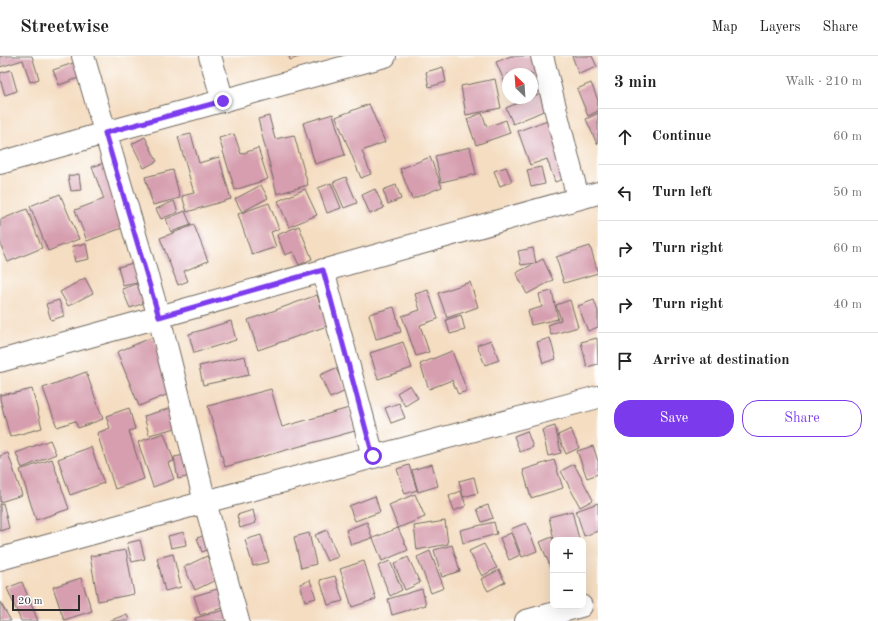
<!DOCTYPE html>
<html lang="en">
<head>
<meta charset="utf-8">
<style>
	body { margin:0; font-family:"Old Standard TT",serif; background:#f6f6f6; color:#222 }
	.controls { position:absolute; right:12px; bottom:12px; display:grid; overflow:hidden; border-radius:8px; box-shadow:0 4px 16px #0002 }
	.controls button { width:36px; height:36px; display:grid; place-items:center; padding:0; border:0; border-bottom:1px solid #e0e0e0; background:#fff; color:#222; font:20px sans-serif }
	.compass { position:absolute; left:502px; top:12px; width:36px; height:36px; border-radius:50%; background:#fff; box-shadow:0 4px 16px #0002; rotate:335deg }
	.scale { position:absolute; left:12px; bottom:10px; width:68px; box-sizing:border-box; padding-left:4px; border:2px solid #2b2b2b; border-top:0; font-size:11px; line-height:14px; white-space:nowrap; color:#2b2b2b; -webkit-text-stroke:3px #fff; paint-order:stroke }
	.stop { position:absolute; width:12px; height:12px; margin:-9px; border:3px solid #7c3aed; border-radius:50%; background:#fff }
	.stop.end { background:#7c3aed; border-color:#fff; box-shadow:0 1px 4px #0008 }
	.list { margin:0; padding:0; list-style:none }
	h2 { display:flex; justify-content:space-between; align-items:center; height:52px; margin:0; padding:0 16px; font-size:17px }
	h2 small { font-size:13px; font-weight:400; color:#767676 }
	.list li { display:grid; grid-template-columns:26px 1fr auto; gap:12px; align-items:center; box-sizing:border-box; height:56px; padding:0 16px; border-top:1px solid #e0e0e0 }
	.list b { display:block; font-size:15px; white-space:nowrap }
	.list em { font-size:13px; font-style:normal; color:#767676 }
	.actions { display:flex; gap:8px; padding:12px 16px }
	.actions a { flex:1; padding:9px 0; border:1px solid #7c3aed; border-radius:16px; text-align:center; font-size:14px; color:#7c3aed }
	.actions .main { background:#7c3aed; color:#fff }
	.icon { flex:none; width:22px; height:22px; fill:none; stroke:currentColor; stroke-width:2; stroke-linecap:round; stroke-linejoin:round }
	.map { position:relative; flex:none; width:598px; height:565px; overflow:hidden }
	header { display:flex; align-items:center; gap:24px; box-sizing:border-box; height:56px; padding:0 20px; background:#fff; border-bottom:1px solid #e0e0e0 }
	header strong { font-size:19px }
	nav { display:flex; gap:22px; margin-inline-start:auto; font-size:14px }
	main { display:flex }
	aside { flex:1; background:#fff }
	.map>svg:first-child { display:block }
	.building { fill:#d69eaf }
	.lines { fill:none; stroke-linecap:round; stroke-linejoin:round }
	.minor-casing { stroke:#716960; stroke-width:24 }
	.minor { stroke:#fff; stroke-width:22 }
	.route { stroke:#7c3aed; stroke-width:5 }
</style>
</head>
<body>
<header>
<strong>Streetwise</strong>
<nav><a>Map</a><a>Layers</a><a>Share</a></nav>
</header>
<main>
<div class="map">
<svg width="598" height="565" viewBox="0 0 598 565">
	<rect width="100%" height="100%" fill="#fff"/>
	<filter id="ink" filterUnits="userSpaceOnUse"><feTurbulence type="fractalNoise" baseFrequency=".025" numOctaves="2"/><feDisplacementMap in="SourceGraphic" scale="8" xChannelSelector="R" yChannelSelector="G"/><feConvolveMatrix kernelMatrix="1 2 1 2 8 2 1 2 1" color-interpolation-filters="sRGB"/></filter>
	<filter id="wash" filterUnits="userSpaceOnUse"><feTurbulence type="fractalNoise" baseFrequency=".012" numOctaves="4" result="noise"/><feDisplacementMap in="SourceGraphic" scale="16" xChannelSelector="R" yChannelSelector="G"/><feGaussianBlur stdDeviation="0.9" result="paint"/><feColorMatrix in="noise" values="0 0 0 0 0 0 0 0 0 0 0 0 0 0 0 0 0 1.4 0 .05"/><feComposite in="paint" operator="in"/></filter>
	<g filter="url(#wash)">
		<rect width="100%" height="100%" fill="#f4ddc1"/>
		<g id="blocks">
			<path class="building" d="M 0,0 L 32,0 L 39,23 L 30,26 L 23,4 L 0,11 Z
				M 289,0 L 302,0 L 290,4 Z
				M 511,0 L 531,0 L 545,33 L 532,39 L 532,18 L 508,18 L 508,34 L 496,6 Z
				M 572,0 L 592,0 L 597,11 L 579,18 Z
				M 79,5 L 84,20 L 59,29 L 53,14 Z
				M 443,11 L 446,26 L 429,31 L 426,16 Z
				M 11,14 L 17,35 L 5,39 L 0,23 L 0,17 Z
				M 495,23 L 501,52 L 466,59 L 461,30 Z
				M 591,27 L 598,44 L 598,55 L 588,60 L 577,33 Z
				M 547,35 L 553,51 L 513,68 L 506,52 L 529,42 L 532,42 L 532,41 Z
				M 369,48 L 385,86 L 362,95 L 371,118 L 361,122 L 336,61 Z
				M 482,57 L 487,71 L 506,64 L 510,77 L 476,89 L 467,63 Z
				M 598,57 L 598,87 L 597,88 L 586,63 Z
				M 333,58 L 345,99 L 315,108 L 303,67 Z
				M 269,60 L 275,83 L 294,79 L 308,129 L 277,138 L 258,63 Z
				M 553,62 L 574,119 L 555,126 L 547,103 L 530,109 L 518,75 Z
				M 191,78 L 199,107 L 219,101 L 231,143 L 187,156 L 182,140 L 194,137 L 178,81 Z
				M 234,78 L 241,98 L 258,92 L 268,123 L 235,134 L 219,82 Z
				M 145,81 L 157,105 L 144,112 L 132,88 Z
				M 470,91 L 476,118 L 441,126 L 435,100 Z
				M 430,101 L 442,131 L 412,143 L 400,113 Z
				M 110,105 L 133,168 L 87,185 L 75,154 L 104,143 L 92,111 Z
				M 506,111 L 512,125 L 500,130 L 494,115 Z
				M 541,111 L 545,128 L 531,131 L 527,114 Z
				M 173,114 L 180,142 L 153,149 L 145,121 Z
				M 79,118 L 81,134 L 71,135 L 68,120 Z
				M 346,121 L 357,147 L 344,152 L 333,126 Z
				M 331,127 L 341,152 L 327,157 L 318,132 Z
				M 261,129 L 268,142 L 242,156 L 235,143 Z
				M 396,129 L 401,143 L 388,148 L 383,134 Z
				M 305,133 L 317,159 L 289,171 L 278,145 Z
				M 375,133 L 384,152 L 370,158 L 362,139 Z
				M 60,138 L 79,183 L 48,195 L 30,150 Z
				M 174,145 L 178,156 L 161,163 L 156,153 Z
				M 269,147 L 279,173 L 271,176 L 276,191 L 252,199 L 238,158 Z
				M 27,153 L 42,192 L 8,206 L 0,187 L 0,164 Z
				M 185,155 L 191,169 L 171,176 L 166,163 Z
				M 194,169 L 208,205 L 184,215 L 188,225 L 178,229 L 160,182 Z
				M 299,170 L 312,203 L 299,209 L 293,196 L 285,199 L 277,179 Z
				M 86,188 L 89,203 L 75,206 L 72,190 Z
				M 590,190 L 598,217 L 564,227 L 556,201 Z
				M 533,192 L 536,207 L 521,209 L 518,195 Z
				M 543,203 L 553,224 L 527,238 L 516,217 Z
				M 133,207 L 137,227 L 123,230 L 118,211 Z
				M 85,222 L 93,237 L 68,250 L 60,236 Z
				M 470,226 L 478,251 L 447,262 L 438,237 Z
				M 137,228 L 144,247 L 130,252 L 122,233 Z
				M 428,234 L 438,263 L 420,269 L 429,296 L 416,300 L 402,260 L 420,254 L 415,238 Z
				M 552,235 L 558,263 L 531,269 L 528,255 L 542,251 L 539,238 Z
				M 317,239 L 327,270 L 258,294 L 248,264 Z
				M 59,244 L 64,260 L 51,264 L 46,248 Z
				M 570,244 L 578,271 L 551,279 L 548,269 L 561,264 L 556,249 Z
				M 594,244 L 598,255 L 598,271 L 588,275 L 578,250 Z
				M 394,251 L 401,276 L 376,283 L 369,258 Z
				M 461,259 L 465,274 L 450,278 L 446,264 Z
				M 231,265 L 236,284 L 194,297 L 189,278 Z
				M 153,281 L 176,335 L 139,350 L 117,296 Z
				M 550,282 L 556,303 L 543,307 L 537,286 Z
				M 597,282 L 598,308 L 587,311 L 581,286 Z
				M 491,284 L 499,304 L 485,309 L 477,289 Z
				M 403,286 L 412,312 L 378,323 L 370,297 Z
				M 452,295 L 467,335 L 458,338 L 452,324 L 429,333 L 420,308 Z
				M 245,300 L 249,319 L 203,329 L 199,310 Z
				M 336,312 L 346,335 L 330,342 L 320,319 Z
				M 86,316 L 103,363 L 78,372 L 75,365 L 57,371 L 43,332 Z
				M 410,329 L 418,342 L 405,350 L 397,337 Z
				M 32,333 L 42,372 L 10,381 L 0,343 L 0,339 L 11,337 L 11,338 Z
				M 271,333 L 282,371 L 349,352 L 355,375 L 225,411 L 208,350 Z
				M 399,347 L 405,362 L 391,367 L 385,352 Z
				M 129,352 L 135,373 L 129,375 L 144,423 L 115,433 L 97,377 L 110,372 L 106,360 Z
				M 171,352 L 176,372 L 149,379 L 144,360 Z
				M 555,370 L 561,397 L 548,400 L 542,374 Z
				M 571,373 L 579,392 L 566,398 L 558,379 Z
				M 527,375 L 533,391 L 520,396 L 514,380 Z
				M 164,377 L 174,405 L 168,407 L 174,423 L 153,431 L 138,386 Z
				M 50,384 L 56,398 L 22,412 L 16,397 Z
				M 593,390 L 598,405 L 598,418 L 587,422 L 577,395 Z
				M 91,391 L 104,427 L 70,439 L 58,403 Z
				M 8,397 L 22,439 L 0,446 L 0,400 Z
				M 185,399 L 190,420 L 178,423 L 174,401 Z
				M 52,403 L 69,453 L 36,464 L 20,414 Z
				M 554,404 L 563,432 L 531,442 L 523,414 Z
				M 432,408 L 438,430 L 418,436 L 412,414 Z
				M 574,408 L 593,444 L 580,451 L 561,415 Z
				M 409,409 L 417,434 L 405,438 L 397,413 Z
				M 474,421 L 478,437 L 463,441 L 459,425 Z
				M 461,435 L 466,450 L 454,455 L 449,440 Z
				M 415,438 L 425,461 L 398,472 L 389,449 Z
				M 375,440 L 380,456 L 355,465 L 349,450 Z
				M 3,447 L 9,472 L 0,475 L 0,448 Z
				M 598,447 L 598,475 L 584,480 L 576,455 Z
				M 488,449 L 493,462 L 482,466 L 477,453 Z
				M 253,454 L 256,467 L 240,472 L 237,459 Z
				M 572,455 L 579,483 L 576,484 L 554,484 L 549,461 Z
				M 445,465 L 448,488 L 417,494 L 414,470 Z
				M 367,466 L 372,482 L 351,489 L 346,474 Z
				M 494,466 L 497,478 L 463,487 L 460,474 Z
				M 526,467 L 537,495 L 522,501 L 511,473 Z
				M 398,472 L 408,494 L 382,505 L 373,482 Z
				M 327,474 L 338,501 L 327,505 L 315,479 Z
				M 184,476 L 186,489 L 171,492 L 168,480 Z
				M 309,477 L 316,508 L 301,512 L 294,481 Z
				M 511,477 L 520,499 L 509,504 L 500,482 Z
				M 208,478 L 213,492 L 202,496 L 197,482 Z
				M 261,479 L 269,506 L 253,510 L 245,484 Z
				M 552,481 L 553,484 L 553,511 L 551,512 L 540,486 Z
				M 140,484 L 145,503 L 132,506 L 127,487 Z
				M 484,488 L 497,512 L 482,520 L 469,495 Z
				M 452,489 L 460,515 L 442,521 L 434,494 Z
				M 126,494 L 134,538 L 98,545 L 90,500 Z
				M 430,495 L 444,532 L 431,537 L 417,501 Z
				M 173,498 L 181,531 L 165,535 L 157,502 Z
				M 207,500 L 218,523 L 195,534 L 184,511 Z
				M 408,501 L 420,527 L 405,534 L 394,508 Z
				M 364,505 L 376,543 L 352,551 L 340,513 Z
				M 390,505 L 402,534 L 390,540 L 378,510 Z
				M 499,514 L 505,526 L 488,535 L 481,523 Z
				M 335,520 L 343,545 L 328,549 L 320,524 Z
				M 81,522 L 92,555 L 64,564 L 53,531 Z
				M 310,524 L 316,542 L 305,545 L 300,528 Z
				M 22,526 L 38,565 L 21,565 L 7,532 Z
				M 224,531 L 229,550 L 200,559 L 194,540 Z
				M 422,533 L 426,549 L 392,559 L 388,543 Z
				M 0,546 L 11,565 L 0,565 Z
				M 228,553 L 231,565 L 196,565 L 195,562 Z
				M 127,558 L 129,565 L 109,565 Z"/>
		</g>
	</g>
	<g filter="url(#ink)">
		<use href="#blocks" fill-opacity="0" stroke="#716960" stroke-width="1"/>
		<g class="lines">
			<defs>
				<path id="minor" d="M 83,0 L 159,261 L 205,446 L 238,565
					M 210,0 L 223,45
					M 542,0 L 578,142
					M 0,107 L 105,77 L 385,0
					M 323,214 L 373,400
					M 0,305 L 159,261 L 598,137
					M 0,503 L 205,446 L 598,341
					M 526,565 L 581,550"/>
			</defs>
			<use href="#minor" class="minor-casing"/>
			<use href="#minor" class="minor"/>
		</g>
	</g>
	<g class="lines" filter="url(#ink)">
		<path class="route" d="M 223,45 L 105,77 L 159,261 L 323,214 L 373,400"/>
	</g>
</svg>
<div class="controls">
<button>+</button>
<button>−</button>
</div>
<svg class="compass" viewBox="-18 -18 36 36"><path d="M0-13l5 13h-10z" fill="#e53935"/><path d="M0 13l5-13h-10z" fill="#767676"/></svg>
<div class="scale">20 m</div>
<div class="stop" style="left:373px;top:400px"></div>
<div class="stop end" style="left:223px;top:45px"></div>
</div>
<aside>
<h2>3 min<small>Walk · 210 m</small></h2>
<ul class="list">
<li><svg class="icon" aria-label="ahead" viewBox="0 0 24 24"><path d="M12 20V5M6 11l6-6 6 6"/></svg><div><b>Continue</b></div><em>60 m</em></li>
<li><svg class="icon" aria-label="left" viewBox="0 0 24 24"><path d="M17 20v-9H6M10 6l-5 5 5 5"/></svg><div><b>Turn left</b></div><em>50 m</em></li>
<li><svg class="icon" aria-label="right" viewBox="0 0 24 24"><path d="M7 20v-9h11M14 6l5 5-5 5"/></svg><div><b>Turn right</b></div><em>60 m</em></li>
<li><svg class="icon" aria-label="right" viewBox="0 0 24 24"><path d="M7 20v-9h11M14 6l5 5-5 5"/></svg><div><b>Turn right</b></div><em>40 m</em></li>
<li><svg class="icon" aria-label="arrive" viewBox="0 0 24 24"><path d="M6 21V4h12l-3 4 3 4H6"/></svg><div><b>Arrive at destination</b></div></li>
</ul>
<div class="actions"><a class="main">Save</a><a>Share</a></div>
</aside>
</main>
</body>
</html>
